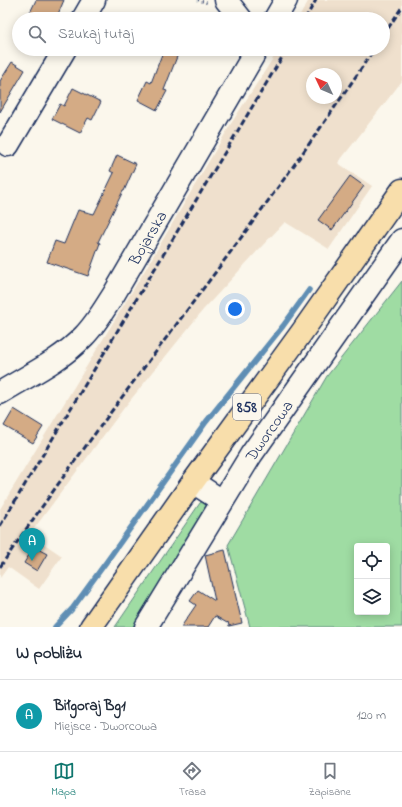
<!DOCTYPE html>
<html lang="pl">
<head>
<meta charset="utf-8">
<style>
	body { margin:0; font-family:"Indie Flower",sans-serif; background:#f2f2f3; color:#1f2937 }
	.controls { position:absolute; right:12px; bottom:12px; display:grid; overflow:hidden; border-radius:4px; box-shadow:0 2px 10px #0003 }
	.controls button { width:36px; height:36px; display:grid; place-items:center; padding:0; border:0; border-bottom:1px solid #e0e1e3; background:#fff; color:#1f2937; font:20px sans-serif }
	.compass { position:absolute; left:306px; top:68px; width:36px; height:36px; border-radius:50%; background:#fff; box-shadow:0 2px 10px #0003; rotate:314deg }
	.you { position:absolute; left:235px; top:309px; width:14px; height:14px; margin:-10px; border:3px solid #fff; border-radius:50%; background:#1a73e8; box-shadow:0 0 0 6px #1a73e833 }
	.badge { display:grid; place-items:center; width:26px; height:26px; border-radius:50%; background:#0f766e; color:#fff; font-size:13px; font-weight:700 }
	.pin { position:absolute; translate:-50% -33px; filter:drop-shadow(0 1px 2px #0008) }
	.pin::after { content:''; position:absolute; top:21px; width:14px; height:12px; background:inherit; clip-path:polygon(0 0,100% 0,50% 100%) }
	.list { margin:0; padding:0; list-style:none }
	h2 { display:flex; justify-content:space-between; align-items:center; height:52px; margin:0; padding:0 16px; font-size:17px }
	h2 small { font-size:13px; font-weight:400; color:#747a83 }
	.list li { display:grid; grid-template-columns:26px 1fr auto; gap:12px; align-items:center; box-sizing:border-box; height:72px; padding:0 16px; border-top:1px solid #e0e1e3 }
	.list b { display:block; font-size:15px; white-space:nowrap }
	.list p { margin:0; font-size:13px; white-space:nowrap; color:#747a83 }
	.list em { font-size:13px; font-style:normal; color:#747a83 }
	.icon { flex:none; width:22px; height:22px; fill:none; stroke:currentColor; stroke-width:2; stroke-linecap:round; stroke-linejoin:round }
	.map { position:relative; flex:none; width:402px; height:627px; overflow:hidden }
	.search { position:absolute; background:#fff; box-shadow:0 2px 10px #0003; left:12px; right:12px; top:12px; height:44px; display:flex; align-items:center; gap:10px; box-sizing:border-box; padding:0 14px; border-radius:22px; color:#747a83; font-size:15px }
	.sheet { height:124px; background:#fff }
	nav { display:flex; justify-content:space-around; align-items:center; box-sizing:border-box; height:56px; border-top:1px solid #e0e1e3; background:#fff; font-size:11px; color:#747a83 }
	nav a { display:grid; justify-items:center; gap:2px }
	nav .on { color:#0f766e }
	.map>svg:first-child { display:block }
	.built { fill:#efe0cd; fill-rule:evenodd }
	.green { fill:#9fdca3; stroke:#5d8680; fill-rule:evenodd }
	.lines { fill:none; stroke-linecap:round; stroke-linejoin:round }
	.stream { stroke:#5f8eb4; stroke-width:5.5 }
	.building { fill:#d4ab85; stroke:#1b2f5e }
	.minor-casing { stroke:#1b2f5e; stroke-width:25 }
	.major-casing { stroke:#1b2f5e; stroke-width:25 }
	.path { stroke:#1b2f5e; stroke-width:2.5; stroke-dasharray:1 3; stroke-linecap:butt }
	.minor { stroke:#fbf7ec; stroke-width:22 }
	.major { stroke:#f8deab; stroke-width:22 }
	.rail { stroke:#1b2f5e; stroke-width:3; stroke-dasharray:6 3; stroke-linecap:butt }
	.labels { text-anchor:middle; stroke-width:3.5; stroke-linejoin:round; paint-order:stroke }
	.shield { fill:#fbf7ec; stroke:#5e6b89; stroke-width:1 }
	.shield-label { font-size:15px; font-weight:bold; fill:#1b2f5e }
	.street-label { font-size:16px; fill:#1b2f5e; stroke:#fbf7ec }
</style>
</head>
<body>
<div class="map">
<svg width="402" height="627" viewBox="0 0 402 627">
	<rect width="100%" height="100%" fill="#fbf7ec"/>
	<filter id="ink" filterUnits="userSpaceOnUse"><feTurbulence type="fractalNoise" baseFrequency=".025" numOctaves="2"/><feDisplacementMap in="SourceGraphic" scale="8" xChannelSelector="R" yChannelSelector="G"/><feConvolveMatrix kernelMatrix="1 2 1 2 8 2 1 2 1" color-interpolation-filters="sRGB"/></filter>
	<g filter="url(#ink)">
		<path class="built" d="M 309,0 L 402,0 L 402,81 L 338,163 L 372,186 L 329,249 L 285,222 L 262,246 L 203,310 L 124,408 L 30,534 L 62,556 L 39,589 L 8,567 L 0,578 L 0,509 L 145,270 L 232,122 L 279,49 L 383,49 L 383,19 L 298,19 ZM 312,74 L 336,74 L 336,98 L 312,98 Z"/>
		<path class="green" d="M 402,281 L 402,627 L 250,627 L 228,545 L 327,376 ZM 357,546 L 387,546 L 387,612 L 357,612 Z
			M 203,501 L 209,502 L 133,627 L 115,627 L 200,503 Z"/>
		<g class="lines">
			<path class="stream" d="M 55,627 L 72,609 L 107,561 L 206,422 L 283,326 L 309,290"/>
		</g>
		<path class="building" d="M 36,0 L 64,0 L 56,19 L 27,19 Z
			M 164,49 L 180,49 L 164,90 L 167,91 L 157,110 L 138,100 L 147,81 L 151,83 Z
			M 12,62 L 25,70 L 0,112 L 0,81 Z
			M 73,88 L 101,102 L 92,120 L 88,118 L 80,133 L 52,119 L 60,104 L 64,106 Z
			M 117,155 L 136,164 L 124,191 L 123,191 L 98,242 L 100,243 L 88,276 L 47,262 L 55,241 L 64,244 L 78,210 L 94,214 L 114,173 L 110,171 Z
			M 350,176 L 364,186 L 332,230 L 318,220 Z
			M 14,409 L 43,427 L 33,443 L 4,426 Z
			M 34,547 L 47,554 L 37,571 L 24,563 Z
			M 225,550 L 242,623 L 229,626 L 228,622 L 227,623 L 215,616 L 208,627 L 181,627 L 196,605 L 190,601 L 198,590 L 215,601 L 205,555 Z"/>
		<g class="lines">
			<defs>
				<g id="minor">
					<path d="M 226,0 L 241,19"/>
					<path d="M 83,19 L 94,0"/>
					<path d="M 275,19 L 286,0"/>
					<path d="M 8,145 L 65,49"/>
					<path id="s1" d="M 0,393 C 29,375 60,361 84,336 C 96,324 105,308 114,294 L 257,49"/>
					<path d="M 193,482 L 222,501"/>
					<path id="s2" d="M 146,627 L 251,455 L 402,240"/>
				</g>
				<path id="major" d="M 91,627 L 193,482 L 302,332 L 402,190"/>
			</defs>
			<use href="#minor" class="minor-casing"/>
			<use href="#major" class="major-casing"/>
			<path class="path" d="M 198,0 L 207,3"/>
			<use href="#minor" class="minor"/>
			<use href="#major" class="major"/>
			<path class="rail" d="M 305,19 L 316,0
				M 383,36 L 402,7
				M 0,526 L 287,49
				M 0,567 C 120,391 257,227 374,49"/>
		</g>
	</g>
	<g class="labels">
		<rect class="shield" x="233" y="394" width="28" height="26" rx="3"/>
		<g class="shield-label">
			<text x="247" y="412">858</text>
		</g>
		<g class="street-label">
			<text dy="6" stroke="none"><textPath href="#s1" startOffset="219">Bojarska</textPath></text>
			<text dy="6" stroke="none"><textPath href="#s2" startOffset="232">Dworcowa</textPath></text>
		</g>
	</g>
</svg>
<div class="controls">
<button><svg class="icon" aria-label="locate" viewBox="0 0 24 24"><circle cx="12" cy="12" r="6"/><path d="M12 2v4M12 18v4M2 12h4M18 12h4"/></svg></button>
<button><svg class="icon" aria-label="layers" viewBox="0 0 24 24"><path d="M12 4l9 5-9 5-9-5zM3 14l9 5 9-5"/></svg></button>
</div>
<svg class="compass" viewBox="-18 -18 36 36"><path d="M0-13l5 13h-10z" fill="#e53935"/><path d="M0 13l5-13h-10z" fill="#747a83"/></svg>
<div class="you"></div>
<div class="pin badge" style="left:32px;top:561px;background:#0f9aa8">A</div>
<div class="search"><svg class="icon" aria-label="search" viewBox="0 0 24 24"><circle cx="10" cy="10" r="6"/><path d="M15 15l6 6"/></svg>Szukaj tutaj</div>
</div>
<section class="sheet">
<h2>W pobliżu<small></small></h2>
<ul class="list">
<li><span class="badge" style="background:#0f9aa8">A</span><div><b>Biłgoraj Bg1</b><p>Miejsce · Dworcowa</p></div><em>120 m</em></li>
</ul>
</section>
<nav>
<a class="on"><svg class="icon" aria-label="map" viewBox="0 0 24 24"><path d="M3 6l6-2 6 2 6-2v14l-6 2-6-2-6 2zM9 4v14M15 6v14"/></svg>Mapa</a>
<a><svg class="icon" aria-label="directions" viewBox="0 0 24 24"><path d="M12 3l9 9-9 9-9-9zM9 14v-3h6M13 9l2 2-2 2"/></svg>Trasa</a>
<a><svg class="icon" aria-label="saved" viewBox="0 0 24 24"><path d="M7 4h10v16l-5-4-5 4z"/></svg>Zapisane</a>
</nav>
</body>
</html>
